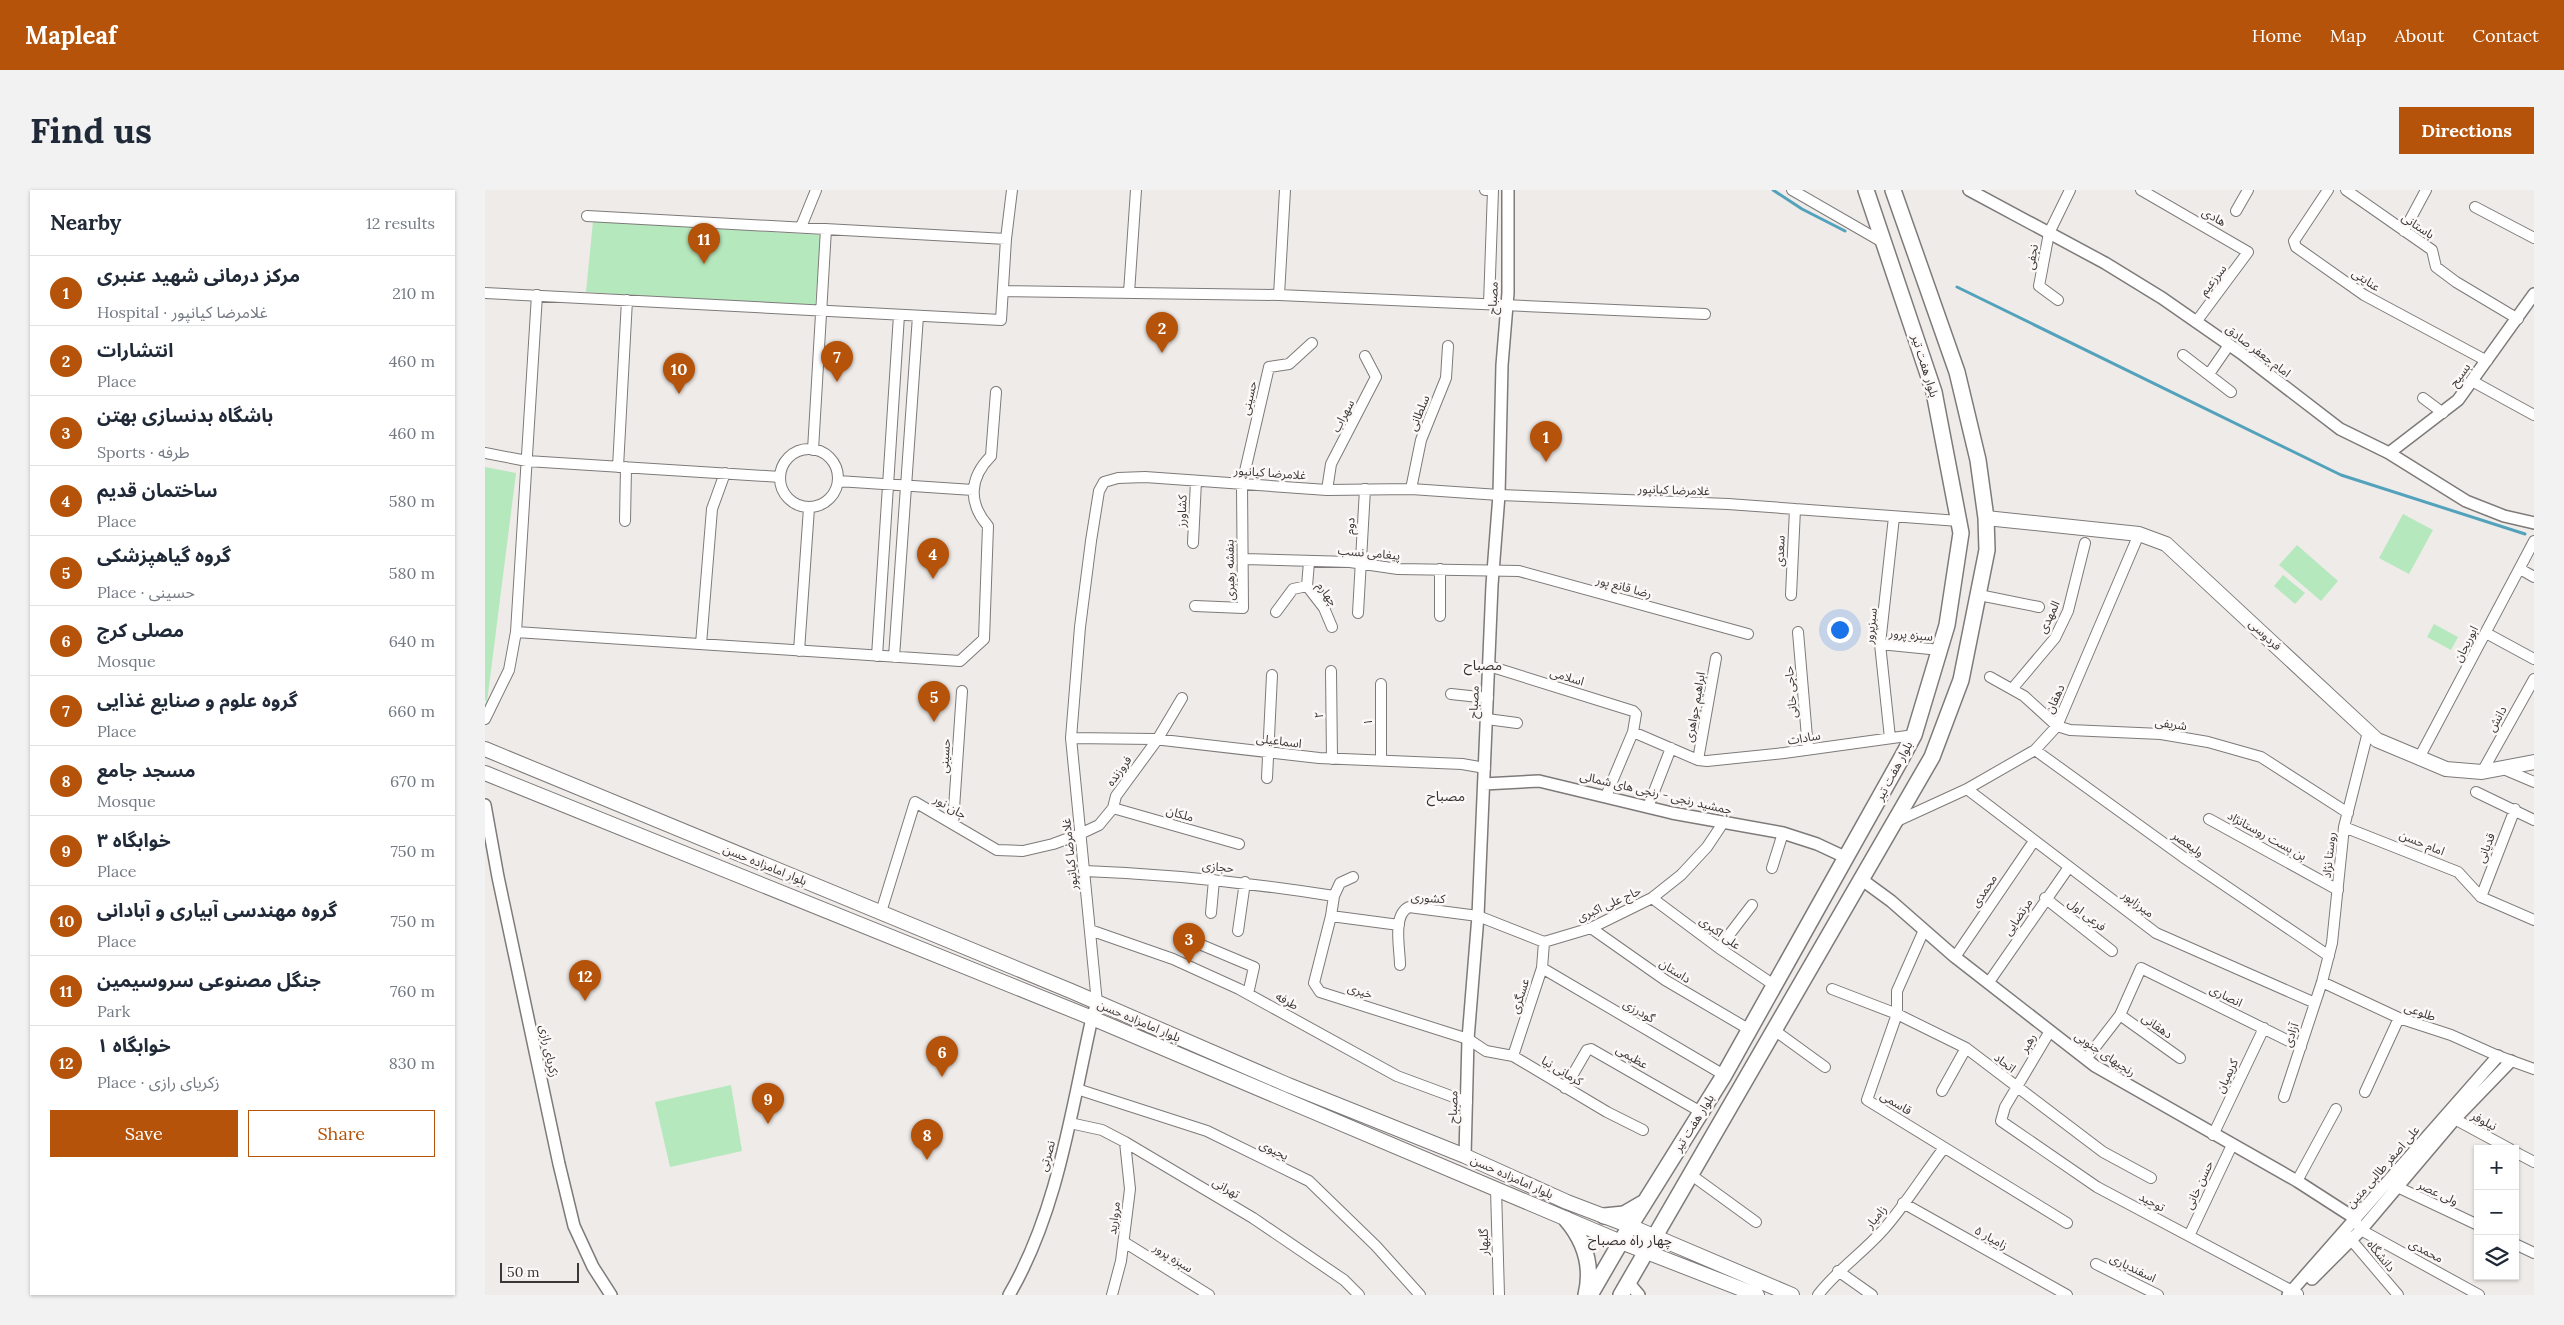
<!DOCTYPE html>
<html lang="en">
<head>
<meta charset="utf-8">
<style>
	body { margin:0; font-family:Lora,"Noto Sans Arabic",serif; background:#f2f2f3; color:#1f2937 }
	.controls { position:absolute; right:15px; bottom:15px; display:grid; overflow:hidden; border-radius:0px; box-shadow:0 1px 4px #0004 }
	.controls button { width:45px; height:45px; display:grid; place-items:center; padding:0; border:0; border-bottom:1px solid #e0e1e3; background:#fff; color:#1f2937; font:25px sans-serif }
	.scale { position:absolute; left:15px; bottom:12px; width:79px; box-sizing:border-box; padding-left:5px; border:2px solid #393837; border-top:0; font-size:14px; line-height:18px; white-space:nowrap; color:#393837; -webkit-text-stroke:4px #fcf8f7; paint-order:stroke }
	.you { position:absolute; left:1354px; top:439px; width:18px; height:18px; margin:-12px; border:4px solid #fff; border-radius:50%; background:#1a73e8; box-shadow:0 0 0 8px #1a73e833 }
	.badge { display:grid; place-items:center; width:32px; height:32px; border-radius:50%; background:#b45309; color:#fff; font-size:16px; font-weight:700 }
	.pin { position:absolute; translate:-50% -41px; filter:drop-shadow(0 1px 2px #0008) }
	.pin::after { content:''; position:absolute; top:26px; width:18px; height:15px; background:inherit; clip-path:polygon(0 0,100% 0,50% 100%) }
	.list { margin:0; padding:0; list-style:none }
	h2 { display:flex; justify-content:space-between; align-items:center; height:65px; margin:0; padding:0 20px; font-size:21px }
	h2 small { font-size:16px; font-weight:400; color:#747a83 }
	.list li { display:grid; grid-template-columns:32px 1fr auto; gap:15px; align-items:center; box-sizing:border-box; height:70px; padding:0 20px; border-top:1px solid #e0e1e3 }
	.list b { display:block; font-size:19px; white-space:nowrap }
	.list p { margin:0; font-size:16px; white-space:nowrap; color:#747a83 }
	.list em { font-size:16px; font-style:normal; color:#747a83 }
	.actions { display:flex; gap:10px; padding:15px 20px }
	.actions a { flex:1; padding:11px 0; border:1px solid #b45309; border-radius:0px; text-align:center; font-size:18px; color:#b45309 }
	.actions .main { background:#b45309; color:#fff }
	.icon { flex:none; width:28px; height:28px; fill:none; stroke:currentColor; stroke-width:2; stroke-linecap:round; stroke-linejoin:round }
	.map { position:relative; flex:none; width:2049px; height:1105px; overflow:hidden; border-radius:0px }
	header { display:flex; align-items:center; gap:30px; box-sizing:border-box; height:70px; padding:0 25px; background:#b45309; color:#fff }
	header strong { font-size:24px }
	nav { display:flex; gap:28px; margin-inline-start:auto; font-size:18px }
	.intro { display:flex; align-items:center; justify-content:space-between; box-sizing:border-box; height:120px; padding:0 30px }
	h1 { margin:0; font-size:35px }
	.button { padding:12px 22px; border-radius:0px; background:#b45309; color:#fff; font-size:18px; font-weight:700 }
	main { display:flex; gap:30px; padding:0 30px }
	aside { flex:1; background:#fff; border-radius:0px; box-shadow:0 1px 4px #0004 }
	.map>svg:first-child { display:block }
	.green { fill:#b6e8bd }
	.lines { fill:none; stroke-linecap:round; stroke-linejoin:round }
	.stream { stroke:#53a2bb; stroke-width:3 }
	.minor-casing { stroke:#7e7a79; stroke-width:12 }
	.tertiary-casing { stroke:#7e7a79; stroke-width:14 }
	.secondary-casing { stroke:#7e7a79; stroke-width:16 }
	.primary-casing { stroke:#7e7a79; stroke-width:18 }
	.minor { stroke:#fff; stroke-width:10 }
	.tertiary { stroke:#fff; stroke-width:11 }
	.secondary { stroke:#fff; stroke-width:14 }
	.primary { stroke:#fff; stroke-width:15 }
	.labels { text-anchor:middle; stroke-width:5; stroke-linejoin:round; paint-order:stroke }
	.street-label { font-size:12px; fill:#393837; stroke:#fcf8f7 }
	.neighbourhood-label { font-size:14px; fill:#353231; stroke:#fcf8f7 }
</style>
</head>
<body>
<header>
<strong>Mapleaf</strong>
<nav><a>Home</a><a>Map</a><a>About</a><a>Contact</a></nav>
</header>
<div class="intro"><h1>Find us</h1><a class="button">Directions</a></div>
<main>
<aside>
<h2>Nearby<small>12 results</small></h2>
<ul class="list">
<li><span class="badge">1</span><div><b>مرکز درمانی شهید عنبری</b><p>Hospital · غلامرضا کیانپور</p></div><em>210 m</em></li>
<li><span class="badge">2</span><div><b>انتشارات</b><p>Place</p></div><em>460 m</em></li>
<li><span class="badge">3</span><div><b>باشگاه بدنسازی بهتن</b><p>Sports · طرفه</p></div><em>460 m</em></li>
<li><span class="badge">4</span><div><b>ساختمان قدیم</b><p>Place</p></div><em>580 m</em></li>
<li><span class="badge">5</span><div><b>گروه گیاهپزشکی</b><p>Place · حسینی</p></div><em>580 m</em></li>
<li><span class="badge">6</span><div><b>مصلی کرج</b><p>Mosque</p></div><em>640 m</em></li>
<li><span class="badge">7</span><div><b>گروه علوم و صنایع غذایی</b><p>Place</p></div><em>660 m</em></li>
<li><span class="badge">8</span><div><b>مسجد جامع</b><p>Mosque</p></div><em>670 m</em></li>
<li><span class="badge">9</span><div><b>خوابگاه ۳</b><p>Place</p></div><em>750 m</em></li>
<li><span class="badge">10</span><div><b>گروه مهندسی آبیاری و آبادانی</b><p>Place</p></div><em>750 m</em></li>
<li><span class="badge">11</span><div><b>جنگل مصنوعی سروسیمین</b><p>Park</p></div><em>760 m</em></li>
<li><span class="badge">12</span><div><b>خوابگاه ۱</b><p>Place · زکریای رازی</p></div><em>830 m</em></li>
</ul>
<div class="actions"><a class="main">Save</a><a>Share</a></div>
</aside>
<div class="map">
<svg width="2049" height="1105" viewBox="0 0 2049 1105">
	<rect width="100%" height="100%" fill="#efebe9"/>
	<path class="green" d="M 108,31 L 336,45 L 330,117 L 101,102 Z
		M 0,277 L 31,283 L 2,512 L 0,510 Z
		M 1918,324 L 1948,340 L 1924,384 L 1894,368 Z
		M 1812,355 L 1853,391 L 1836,411 L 1794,375 Z
		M 1798,385 L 1820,403 L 1810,414 L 1789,396 Z
		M 1949,434 L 1973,447 L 1966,460 L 1942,447 Z
		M 246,895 L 257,961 L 185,977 L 170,912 Z"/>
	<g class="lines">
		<path class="stream" d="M 1288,0 L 1317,19 L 1360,41
			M 1472,97 L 1856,285 L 2040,344"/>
		<defs>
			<path id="minor" d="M 1000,0 L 1008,0 L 1004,114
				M 1307,0 L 1399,53
				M 1656,0 L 1763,62 L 1711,132
				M 1843,0 L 1809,51 L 1811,57 L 1879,105 L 2002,171
				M 1861,0 L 1947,60 L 1951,77 L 1971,92 L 2033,129
				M 1990,17 L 2049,48
				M 1751,21 L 1763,0
				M 102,26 L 521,49 L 527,0
				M 316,37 L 331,0
				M 1919,41 L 1941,0
				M 518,101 L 794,105 L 800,0
				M 0,103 L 516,130 L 521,49
				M 644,103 L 651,0
				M 794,105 L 1220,124
				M 1573,110 L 1554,96 L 1564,43 L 1585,0
				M 1698,165 L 1746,202
				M 1724,184 L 1744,155
				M 1987,191 L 2049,225
				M 1938,208 L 1958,223
				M295 288a29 29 0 1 1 58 0a29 29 0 1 1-58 0Z
				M 328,260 L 341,39
				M 0,263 L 42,271 L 295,287
				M 133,277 L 142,110
				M 353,291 L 488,300
				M 926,299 L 936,250 L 961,188 L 963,156
				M 842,300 L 846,274 L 891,187 L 880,166
				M 140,331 L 141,277
				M 708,353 L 711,291
				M 758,369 L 865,372 L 913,379 L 1034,381 L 1263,444
				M 2035,379 L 2049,387
				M 822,396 L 824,372
				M 1306,405 L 1310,319
				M 1494,405 L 1554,417
				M 710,416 L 758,418 L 757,294 L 784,177 L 804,174 L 827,153
				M 791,422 L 808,399 L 822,396 L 839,418 L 847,437
				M 873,423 L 880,299
				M 955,426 L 955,379
				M 31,442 L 475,471 L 499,449 L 503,336 C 483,313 484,288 506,266 L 511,202
				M 1313,442 L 1323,559
				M 2001,443 L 2049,469
				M 216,454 L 227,319 L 240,283
				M 1395,454 L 1455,460
				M 314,461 L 324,318
				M 392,466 L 414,125
				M 409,467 L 433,126
				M 1004,476 L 1148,521 L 1151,524 L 1148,542 L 1121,606
				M 846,481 L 847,569
				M 1505,487 L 1539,506 L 1572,536 L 1585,540 L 1676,544 L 1723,552 L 1776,567 L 1863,623
				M 1527,499 L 1570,448 L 1583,421 L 1600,353
				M 966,504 L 1003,508
				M 0,529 L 24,480 L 31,442 L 52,105
				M 1002,529 L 1032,533
				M 1148,542 L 1213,570 L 1222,571 L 1299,563 L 1429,545
				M 586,548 L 669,549 L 834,568 L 977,574 L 1000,578
				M 1405,548 L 1395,454 L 1409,327
				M 1550,560 L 1698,667 L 1844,766
				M 1934,568 L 2049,351
				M 1213,570 L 1231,468
				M 896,571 L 896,494
				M 2016,578 L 2049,592
				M 1997,582 L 2049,489
				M 782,588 L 787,485
				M 1482,599 L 1671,743 L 1830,813
				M 1991,602 L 2049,630
				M 1163,617 L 1186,558
				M 628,618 L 754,654
				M 1724,629 L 1853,700
				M 1410,632 L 1482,599 L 1550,560 L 1572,536 L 1654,344
				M 468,633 L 477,501
				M 1859,637 L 1973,682 L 1996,707 L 2049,730
				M 1287,678 L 1298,643
				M 600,681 C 683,684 766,693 849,706
				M 868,687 L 855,693 L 849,706 L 846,726 L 829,793 L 835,802 L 983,849 L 1001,861 L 1028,866 L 1122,922 L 1158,940
				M 1996,707 L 2030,619
				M 1167,708 L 1234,758 L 1289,795
				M 1560,708 L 1627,761
				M 396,722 L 430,612 L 512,660 L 538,661 L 568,654 L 595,644 L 614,635 L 628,618 L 631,606 L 672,550 L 697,508
				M 726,723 L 729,690
				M 846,726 L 914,735
				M 1106,738 L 1180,790 L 1265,840
				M 605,740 L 688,769 L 754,799 L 912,886 L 982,912
				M 1439,740 L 1412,801 L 1412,824 L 1382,910 L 1582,1033
				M 753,741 L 760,692
				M 700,748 L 769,777 L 763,804
				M 1234,758 L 1267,715
				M 1470,767 L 1549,651
				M 915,775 C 915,758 907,725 924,717 L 993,726 L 1059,752 L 1106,738 L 1167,708 L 1196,685 L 1222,657 L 1238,633
				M 1057,778 L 1239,885
				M 1504,792 L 1584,677
				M 1837,792 L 1914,828 L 1966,845 L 2013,866 L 2049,879
				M 1347,799 L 1412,824 L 1481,858 L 1618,962 L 1666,988
				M 612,813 L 586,548 L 595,437 L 606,351 L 614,301 L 619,292 L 633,288 L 660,287 L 842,300 L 926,299 L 1014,305 L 1243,314 L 1474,331
				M 1635,825 L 1695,868
				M 1289,840 L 1340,877
				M 1565,841 L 1520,917 L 1516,931 L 1612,997 L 1813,1104
				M 1028,866 L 1057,778 L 1059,752
				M 1601,869 L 1635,825 L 1656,778 L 1816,857
				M 1080,898 L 1102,860 L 1106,859 L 1216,922
				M 592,899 L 722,941 L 824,991 L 891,1056 L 935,1105
				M 1457,901 L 1481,858
				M 1880,902 L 1914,828
				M 1799,907 L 1837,792 L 1847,753 L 1859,637 L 1883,542
				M 1964,926 L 2025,959
				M 585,933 L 617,940 L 640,952 L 768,1028 L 859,1090 L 874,1105
				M 1728,945 L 1779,838
				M 2030,962 L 2049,972
				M 1205,984 L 1271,1032
				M 1812,991 L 1851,919
				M 1906,994 L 1993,1035
				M 1011,999 L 1014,1105
				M 1418,1013 L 1582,1105
				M 1873,1035 L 1876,1040 L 1994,1105
				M 1862,1045 L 1913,1105
				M 1704,1046 L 1747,955
				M 639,1052 L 724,1105
				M 2030,1054 L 2049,1063
				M 1611,1074 L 1673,1105
				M 1353,1081 L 1387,1105
				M 627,1105 L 636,1071 L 645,999 L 640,952
				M 1333,1105 C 1352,1080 1378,1063 1399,1039 C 1421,1014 1439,984 1459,958"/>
			<path id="tertiary" d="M 1484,0 L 1620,73 L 1677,108 L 1756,163 L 1855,239 L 1904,263 L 1981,311 L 2019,326 L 2049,333
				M 1904,263 L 1973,210 L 2049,104
				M 999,594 L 1054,591 L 1187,623 L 1298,643 L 1332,654 L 1362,668
				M 0,615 L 13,687 L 74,974 L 89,1036 L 108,1077 L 126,1105
				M 1376,689 L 1406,711 L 1470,767 L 1610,876 L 1812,991 L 1871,1029
				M 980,966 L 983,849 L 993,726 L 1007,395 L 1014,305 L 1017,175 L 1023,103 L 1023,0
				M 1827,1089 L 1876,1040 L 1970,929 L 2026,871
				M 1143,1092 L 1154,1105
				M 524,1105 C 573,1021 586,921 607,828 L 612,813
				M 1803,1105 L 2013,866"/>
			<path id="secondary" d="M 1501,328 L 1654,344 L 1681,354 L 1892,550 L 1961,579 L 1997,582 L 2049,572
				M 0,559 L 586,801 L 803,895 L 980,966 L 1082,1012 L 1145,1036 L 1307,1105
				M 0,583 L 607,828 L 1136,1052 L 1272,1105"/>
			<path id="primary" d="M 1119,1026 L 1139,1024 L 1158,1013
				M 1081,1029 C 1100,1051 1108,1076 1101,1105
				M 1105,1105 L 1145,1036 L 1238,887 L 1416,569 L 1429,545 L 1462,435 L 1476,343 L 1449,202 L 1381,0
				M 1136,1105 L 1447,567 L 1476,490 L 1502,360 L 1501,328 L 1493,270 L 1472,182 L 1408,0"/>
		</defs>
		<use href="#minor" class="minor-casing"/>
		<use href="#tertiary" class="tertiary-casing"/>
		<use href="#secondary" class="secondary-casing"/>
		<use href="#primary" class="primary-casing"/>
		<use href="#minor" class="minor"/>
		<use href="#tertiary" class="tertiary"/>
		<use href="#secondary" class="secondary"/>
		<use href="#primary" class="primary"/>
	</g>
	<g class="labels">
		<g class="street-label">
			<text transform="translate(1729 27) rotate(29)" y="4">هادی</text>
			<text transform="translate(1933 36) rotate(34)" y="4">باستانی</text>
			<text transform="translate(1547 67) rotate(-80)" y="4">نجفی</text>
			<text transform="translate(1728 90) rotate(-52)" y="4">سرزعیم</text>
			<text transform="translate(1881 90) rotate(33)" y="4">عنایتی</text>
			<text transform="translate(1008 108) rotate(-87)" y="4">مصباح</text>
			<text transform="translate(1773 161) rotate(37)" y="4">امام جعفر صادق</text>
			<text transform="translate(1440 176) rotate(73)" y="4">بلوار هفت تیر</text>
			<text transform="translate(1975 185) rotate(-54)" y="4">بسیح</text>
			<text transform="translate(764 208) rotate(-77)" y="4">حسینی</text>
			<text transform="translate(934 223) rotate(-68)" y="4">سلطانی</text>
			<text transform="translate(858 226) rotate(-62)" y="4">سهراب</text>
			<text transform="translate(785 283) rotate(4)" y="4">غلامرضا کیانپور</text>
			<text transform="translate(1189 300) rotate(2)" y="4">غلامرضا کیانپور</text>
			<text transform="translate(697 321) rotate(-88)" y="4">کشاورز</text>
			<text transform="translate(865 336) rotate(-87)" y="4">دوم</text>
			<text transform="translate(1295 361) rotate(-87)" y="4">سعدی</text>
			<text transform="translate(884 363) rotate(5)" y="4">پیغامی نسب</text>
			<text transform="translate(745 380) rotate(-91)" y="4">بنفشه رهبری</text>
			<text transform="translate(1139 397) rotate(15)" y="4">رضا قانع پور</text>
			<text transform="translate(842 404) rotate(54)" y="4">چهارم</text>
			<text transform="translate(1564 427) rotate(-65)" y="4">المهدی</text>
			<text transform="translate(1386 436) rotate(-84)" y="4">سبزپرور</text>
			<text transform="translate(1426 445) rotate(5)" y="4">سبزه پرور</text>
			<text transform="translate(1780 445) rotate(43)" y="4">فردوسی</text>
			<text transform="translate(1981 454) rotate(-63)" y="4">ابوریحان</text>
			<text transform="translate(1082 487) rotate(17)" y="4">اسلامی</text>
			<text transform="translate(1306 502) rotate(-95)" y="4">حاجی خانی</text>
			<text transform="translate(1570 509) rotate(-66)" y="4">دهقان</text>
			<text transform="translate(989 512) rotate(-87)" y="4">مصباح</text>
			<text transform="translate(1210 517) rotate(-80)" y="4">ابراهیم جواهری</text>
			<text transform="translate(834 525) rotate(-91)" y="4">۲</text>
			<text transform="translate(2012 529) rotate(-61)" y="4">دانش</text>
			<text transform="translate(883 532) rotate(-90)" y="4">۱</text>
			<text transform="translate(1686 534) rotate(8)" y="4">شریفی</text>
			<text transform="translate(1319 548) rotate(-9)" y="4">سادات</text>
			<text transform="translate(794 551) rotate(7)" y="4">اسماعیلی</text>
			<text transform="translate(460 566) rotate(-86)" y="4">حسینی</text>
			<text transform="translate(634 581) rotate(-54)" y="4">فروزنده</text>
			<text transform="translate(1409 581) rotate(-62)" y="4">بلوار هفت تیر</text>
			<text transform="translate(1171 603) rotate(13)" y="4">جمشید رنجی - رنجی های شمالی</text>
			<text transform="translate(465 617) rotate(30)" y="4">جان نور</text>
			<text transform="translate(695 624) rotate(16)" y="4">ملکان</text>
			<text transform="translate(1782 646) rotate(29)" y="4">بن بست روستانژاد</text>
			<text transform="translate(1937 653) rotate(22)" y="4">امام حسن</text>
			<text transform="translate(1703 654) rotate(35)" y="4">ولیعصر</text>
			<text transform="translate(2001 658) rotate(-69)" y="4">قدیانی</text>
			<text transform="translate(585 664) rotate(-96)" y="4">غلامرضا کیانپور</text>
			<text transform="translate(1844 665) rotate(-84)" y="4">روستا نژاد</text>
			<text transform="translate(280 675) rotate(22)" y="4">بلوار امامزاده حسن</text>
			<text transform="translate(733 677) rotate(5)" y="4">حجازی</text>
			<text transform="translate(1499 701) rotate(-56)" y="4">محمدی</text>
			<text transform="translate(943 708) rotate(4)" y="4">کشوری</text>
			<text transform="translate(1124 714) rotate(-24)" y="4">حاج علی اکبری</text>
			<text transform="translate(1653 714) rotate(37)" y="4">میرزاپور</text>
			<text transform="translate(1602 725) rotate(38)" y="4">فرعی اول</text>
			<text transform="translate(1533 727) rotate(-56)" y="4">مرتضایی</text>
			<text transform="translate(1235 743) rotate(36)" y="4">علی اکبری</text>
			<text transform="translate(1190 781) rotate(32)" y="4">داستان</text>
			<text transform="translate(875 801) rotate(18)" y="4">خیری</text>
			<text transform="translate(1035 806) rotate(-72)" y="4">عسگری</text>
			<text transform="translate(1741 806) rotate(26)" y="4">انصاری</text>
			<text transform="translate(802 811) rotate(29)" y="4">طرفه</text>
			<text transform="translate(1154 821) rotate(30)" y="4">گودرزی</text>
			<text transform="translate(1935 822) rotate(19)" y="4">طلوعی</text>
			<text transform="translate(654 831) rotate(23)" y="4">بلوار امامزاده حسن</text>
			<text transform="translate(1672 836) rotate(35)" y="4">دهقانی</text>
			<text transform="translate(1806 845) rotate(-72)" y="4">آزادی</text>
			<text transform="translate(1543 853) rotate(-60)" y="4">رهبر</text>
			<text transform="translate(64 861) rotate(78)" y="4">زکریای رازی</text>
			<text transform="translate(1620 864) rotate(34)" y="4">رنجیهای جنوبی</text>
			<text transform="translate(1147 867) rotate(30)" y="4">عظیمی</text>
			<text transform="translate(1520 873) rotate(38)" y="4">اتحاد</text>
			<text transform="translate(1077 881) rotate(31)" y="4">کرمانی نیا</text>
			<text transform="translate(1742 886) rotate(-65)" y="4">کریمیان</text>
			<text transform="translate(1411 913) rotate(31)" y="4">قاسمی</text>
			<text transform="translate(968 917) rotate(-88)" y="4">مصباح</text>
			<text transform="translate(1999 931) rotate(28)" y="4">نیلوفر</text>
			<text transform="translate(1209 933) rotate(-58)" y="4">بلوار هفت تیر</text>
			<text transform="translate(789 960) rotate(26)" y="4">یحیوی</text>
			<text transform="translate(562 966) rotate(-74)" y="4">نصرتی</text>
			<text transform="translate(1898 977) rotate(-49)" y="4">علی اصغر طالبی متین</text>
			<text transform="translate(1027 987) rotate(24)" y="4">بلوار امامزاده حسن</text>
			<text transform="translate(1714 995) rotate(-65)" y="4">حسن خانی</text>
			<text transform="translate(741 998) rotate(30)" y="4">تهرانی</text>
			<text transform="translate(1953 1003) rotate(25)" y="4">ولی عصر</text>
			<text transform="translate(1667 1012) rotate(28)" y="4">توحید</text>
			<text transform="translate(1391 1027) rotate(-51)" y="4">زامیار</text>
			<text transform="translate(629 1028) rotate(-83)" y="4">مروارید</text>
			<text transform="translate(1506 1048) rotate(29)" y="4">زامیار ۵</text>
			<text transform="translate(999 1052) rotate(-91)" y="4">گلبهار</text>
			<text transform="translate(1941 1061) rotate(28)" y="4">محمدی</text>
			<text transform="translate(1896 1066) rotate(51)" y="4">دانشگاه</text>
			<text transform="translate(688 1068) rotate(32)" y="4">سبزه پرور</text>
			<text transform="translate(1648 1078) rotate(26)" y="4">اسفندیاری</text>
		</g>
		<g class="neighbourhood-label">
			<text x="998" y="480">مصباح</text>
			<text x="961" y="611">مصباح</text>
			<text x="1145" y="1055">چهار راه مصباح</text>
		</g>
	</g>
</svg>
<div class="controls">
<button>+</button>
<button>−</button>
<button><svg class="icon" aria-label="layers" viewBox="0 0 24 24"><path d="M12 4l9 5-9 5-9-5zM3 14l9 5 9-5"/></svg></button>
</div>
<div class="scale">50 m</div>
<div class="you"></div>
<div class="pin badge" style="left:1061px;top:272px">1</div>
<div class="pin badge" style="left:677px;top:163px">2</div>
<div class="pin badge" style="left:704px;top:774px">3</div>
<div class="pin badge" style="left:448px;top:389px">4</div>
<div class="pin badge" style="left:449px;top:532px">5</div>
<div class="pin badge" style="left:457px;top:887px">6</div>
<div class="pin badge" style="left:352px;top:192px">7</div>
<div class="pin badge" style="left:442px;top:970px">8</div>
<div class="pin badge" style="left:283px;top:934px">9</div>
<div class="pin badge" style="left:194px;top:204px">10</div>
<div class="pin badge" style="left:219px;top:74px">11</div>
<div class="pin badge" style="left:100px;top:811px">12</div>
</div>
</main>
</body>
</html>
